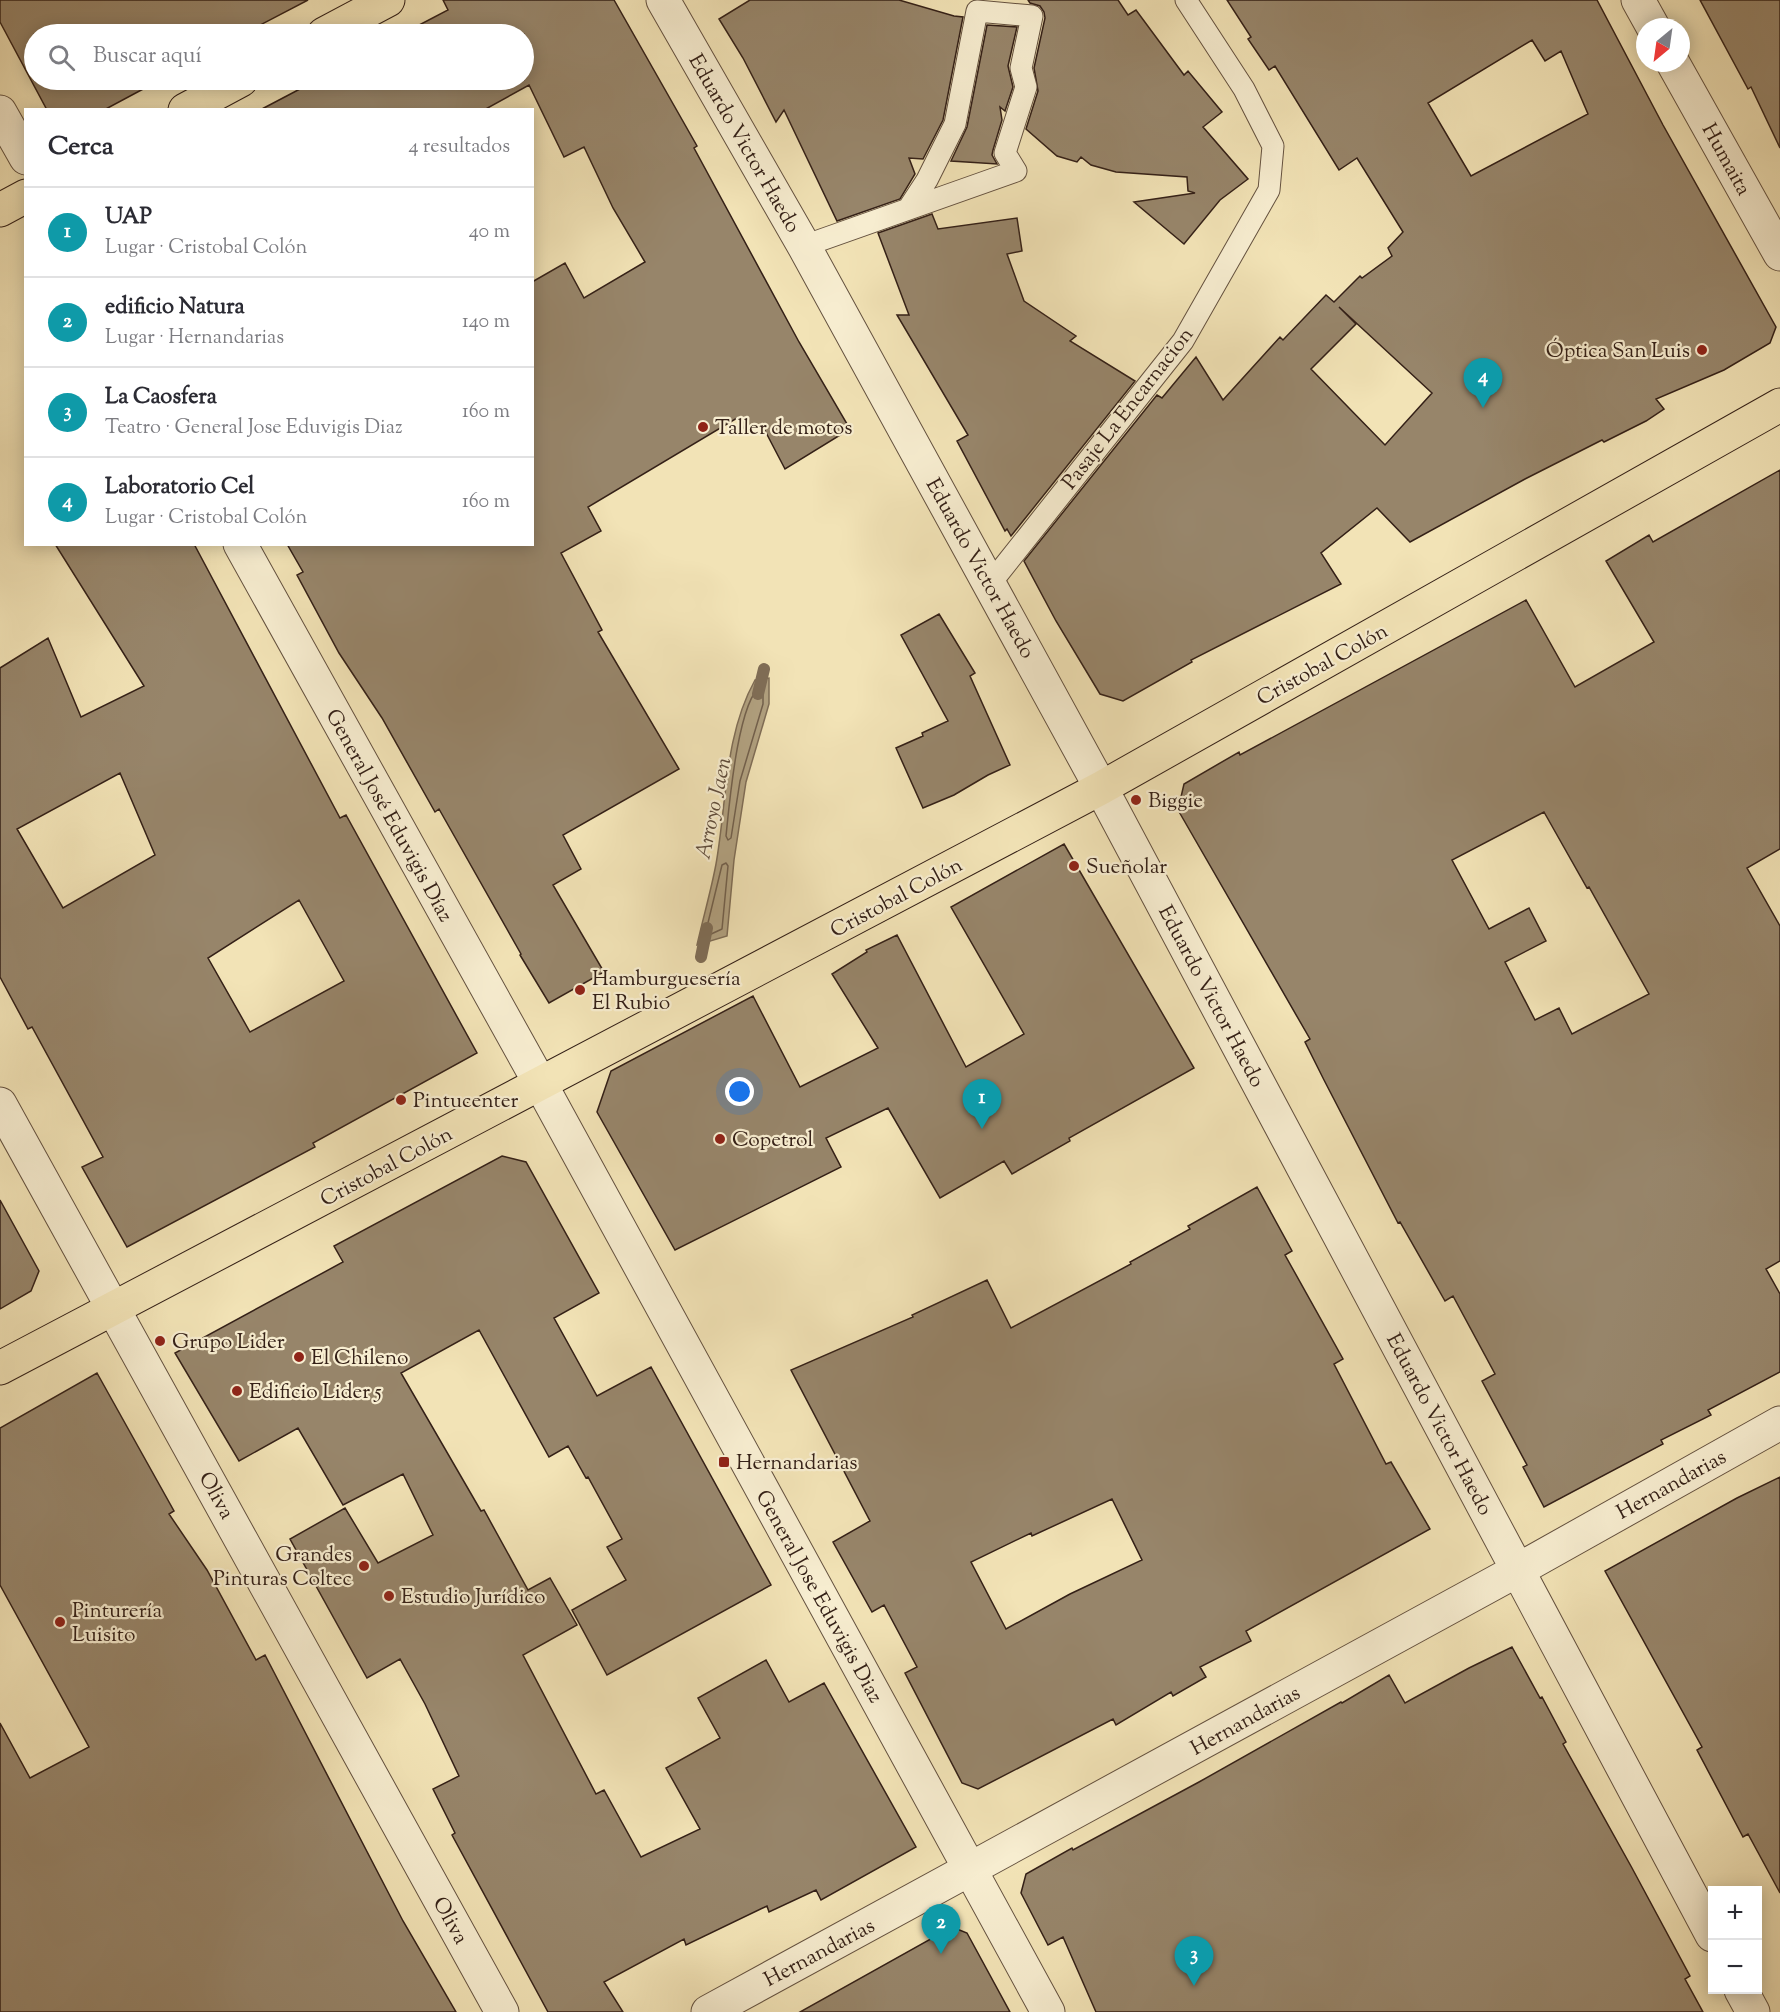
<!DOCTYPE html>
<html lang="es">
<head>
<meta charset="utf-8">
<style>
	body { margin:0; font-family:"Sorts Mill Goudy",serif; background:#f7f7f7; color:#2b2b33 }
	.controls { position:absolute; right:18px; bottom:18px; display:grid; overflow:hidden; border-radius:0px; box-shadow:0 3px 15px #0003 }
	.controls button { width:54px; height:54px; display:grid; place-items:center; padding:0; border:0; border-bottom:2px solid #e1e1e2; background:#fff; color:#2b2b33; font:30px sans-serif }
	.compass { position:absolute; left:1636px; top:18px; width:54px; height:54px; border-radius:50%; background:#fff; box-shadow:0 3px 15px #0003; rotate:209deg }
	.you { position:absolute; left:740px; top:1092px; width:21px; height:21px; margin:-15px; border:4px solid #fff; border-radius:50%; background:#1a73e8; box-shadow:0 0 0 9px #1a73e833 }
	.badge { display:grid; place-items:center; width:39px; height:39px; border-radius:50%; background:#7c3aed; color:#fff; font-size:20px; font-weight:700 }
	.pin { position:absolute; translate:-50% -50px; filter:drop-shadow(0 2px 3px #0008) }
	.pin::after { content:''; position:absolute; top:32px; width:21px; height:18px; background:inherit; clip-path:polygon(0 0,100% 0,50% 100%) }
	.list { margin:0; padding:0; list-style:none }
	h2 { display:flex; justify-content:space-between; align-items:center; height:78px; margin:0; padding:0 24px; font-size:26px }
	h2 small { font-size:20px; font-weight:400; color:#7c7c81 }
	.list li { display:grid; grid-template-columns:39px 1fr auto; gap:18px; align-items:center; box-sizing:border-box; height:90px; padding:0 24px; border-top:2px solid #e1e1e2 }
	.list b { display:block; font-size:22px; white-space:nowrap }
	.list p { margin:0; font-size:20px; white-space:nowrap; color:#7c7c81 }
	.list em { font-size:20px; font-style:normal; color:#7c7c81 }
	.icon { flex:none; width:33px; height:33px; fill:none; stroke:currentColor; stroke-width:2; stroke-linecap:round; stroke-linejoin:round }
	.map { position:relative; flex:none; width:1780px; height:2012px; overflow:hidden }
	.search { position:absolute; background:#fff; box-shadow:0 3px 15px #0003; left:24px; top:24px; width:510px; height:66px; display:flex; align-items:center; gap:15px; box-sizing:border-box; padding:0 21px; border-radius:33px; color:#7c7c81; font-size:22px }
	.panel { position:absolute; background:#fff; box-shadow:0 3px 15px #0003; left:24px; top:108px; width:510px; height:438px; border-radius:0px }
	.map>svg:first-child { display:block }
	.water { fill:#b1a180; stroke:#7f6d56; stroke-width:1.5 }
	.lines { fill:none; stroke-linecap:round; stroke-linejoin:round }
	.shore { stroke:#72604c; stroke-width:1.5 }
	.stream { stroke:#7f6d56; stroke-width:12 }
	.building { fill:#97856a; stroke:#342017; stroke-width:1.5; fill-rule:evenodd }
	.service-casing { stroke:#64513f; stroke-width:23 }
	.minor-casing { stroke:#64513f; stroke-width:35 }
	.tertiary-casing { stroke:#64513f; stroke-width:35 }
	.primary-casing { stroke:#342017; stroke-width:35 }
	.service { stroke:#f7edd0; stroke-width:21 }
	.minor { stroke:#f7edd0; stroke-width:33 }
	.tertiary { stroke:#f7edd0; stroke-width:33 }
	.primary { stroke:#f2e3b6; stroke-width:33 }
	.poi-dot { fill:#8f2418; stroke:#f7edd0; stroke-width:2 }
	.labels { text-anchor:middle; stroke-width:4.5; stroke-linejoin:round; paint-order:stroke }
	.street-label { font-size:21px; fill:#342017; stroke:#f7edd0 }
	.poi-label { font-size:21px; fill:#342017; stroke:#f7edd0; text-anchor:start }
	.water-label { font-size:22px; font-style:italic; fill:#604d3c; stroke:#f7edd0 }
</style>
</head>
<body>
<div class="map">
<svg width="1780" height="2012" viewBox="0 0 1780 2012">
	<rect width="100%" height="100%" fill="#f2e3b6"/>
	<filter id="stains"><feTurbulence type="fractalNoise" baseFrequency=".00333" numOctaves="4"/><feColorMatrix values="0 0 0 0 .2 0 0 0 0 .09 0 0 0 0 .02 0 0 0 .5 -.17"/></filter>
	<radialGradient id="worn" r=".72"><stop offset=".6" stop-color="#630" stop-opacity="0"/><stop offset="1" stop-color="#630" stop-opacity=".3"/></radialGradient>
	<path class="water" d="M 769,678 L 769,704 L 746,782 L 734,860 L 727,936 L 697,945 C 703,918 711,891 716,864 C 727,802 724,736 755,680 Z"/>
	<g class="lines">
		<path class="shore" d="M 761,686 L 763,689 L 763,704 L 740,781 L 731,838 L 728,840 L 726,836 C 729,807 738,700 761,686 Z
			M 726,863 L 728,866 L 722,929 L 709,935 L 706,931 L 722,865 Z"/>
		<path class="stream" d="M 758,694 L 764,669
			M 701,957 L 707,928"/>
	</g>
	<path class="building" d="M 0,0 L 308,0 L 243,34 L 34,34 L 34,80 L 160,80 L 104,110 L 47,110 L 0,22 Z
		M 443,0 L 614,0 L 697,146 L 694,148 L 799,342 L 850,429 L 785,469 L 762,425 L 747,433 L 737,418 L 588,507 L 601,531 L 561,553 L 602,630 L 598,632 L 679,769 L 563,835 L 581,869 L 553,885 L 604,972 L 549,1003 L 520,955 L 521,954 L 439,809 L 435,812 L 382,718 L 339,653 L 297,575 L 303,572 L 287,544 L 532,544 L 532,282 L 565,263 L 584,298 L 645,262 L 613,208 L 584,147 L 564,157 L 529,85 L 484,110 L 260,110 L 317,80 L 524,80 L 524,34 L 402,34 L 448,10 Z
		M 750,0 L 899,0 L 954,16 L 963,17 L 943,120 L 923,159 L 909,158 L 915,174 L 900,199 L 837,221 L 784,110 L 776,122 L 743,58 L 719,19 Z
		M 1028,0 L 1118,0 L 1128,15 L 1136,10 L 1184,75 L 1188,71 L 1222,112 L 1203,127 L 1248,179 L 1220,200 L 1184,244 L 1134,202 L 1195,193 L 1188,191 L 1187,177 L 1116,172 L 1091,165 L 1081,157 L 1077,162 L 1057,156 L 1026,129 L 1038,91 L 1034,68 L 1045,18 L 1044,12 L 1040,6 L 1030,3 Z
		M 1227,0 L 1597,0 L 1663,125 L 1776,327 L 1770,343 L 1724,370 L 1656,399 L 1664,409 L 1646,421 L 1604,442 L 1602,440 L 1525,479 L 1410,542 L 1377,508 L 1321,553 L 1341,584 L 1191,660 L 1192,662 L 1123,701 L 1100,694 L 1056,621 L 1024,561 L 1157,395 L 1162,398 L 1196,357 L 1223,400 L 1280,337 L 1283,340 L 1326,295 L 1334,302 L 1360,276 L 1362,278 L 1392,256 L 1388,248 L 1403,232 L 1357,158 L 1339,170 L 1275,66 L 1269,70 L 1248,39 L 1251,37 ZM 1532,40 L 1545,61 L 1561,51 L 1588,114 L 1471,176 L 1428,103 ZM 1339,307 L 1432,393 L 1385,445 L 1311,369 L 1356,324 Z
		M 1700,0 L 1780,0 L 1780,148 L 1751,87 L 1748,89 Z
		M 987,25 L 1017,27 L 1008,66 L 1013,87 L 1005,111 L 1000,107 L 1002,120 L 993,150 L 992,155 L 997,164 L 951,161 L 967,127 Z
		M 932,214 L 938,229 L 1017,218 L 1022,251 L 1007,254 L 1024,301 L 1076,336 L 1070,341 L 1135,381 L 1011,536 L 1007,529 L 1005,531 L 957,441 L 968,435 L 897,315 L 909,315 L 878,233 Z
		M 1780,470 L 1780,849 L 1747,868 L 1780,926 L 1780,1261 L 1766,1269 L 1780,1294 L 1780,1372 L 1708,1410 L 1711,1415 L 1661,1440 L 1663,1444 L 1544,1507 L 1523,1467 L 1527,1465 L 1482,1381 L 1495,1374 L 1453,1296 L 1445,1301 L 1400,1222 L 1398,1223 L 1324,1080 L 1305,1042 L 1310,1039 L 1178,810 L 1184,784 L 1239,752 L 1240,755 L 1526,600 L 1575,687 L 1654,642 L 1606,561 L 1649,535 L 1653,542 ZM 1544,812 L 1587,888 L 1589,887 L 1649,994 L 1572,1034 L 1559,1008 L 1535,1020 L 1505,962 L 1546,941 L 1529,908 L 1489,929 L 1452,860 Z
		M 55,544 L 194,544 L 340,818 L 346,815 L 477,1053 L 313,1143 L 315,1147 L 127,1247 L 82,1167 L 103,1157 L 32,1027 L 28,1029 L 0,977 L 0,668 L 48,638 L 81,717 L 144,686 ZM 120,773 L 155,855 L 63,908 L 17,829 ZM 299,900 L 344,981 L 250,1032 L 208,958 Z
		M 939,614 L 975,673 L 970,676 L 1010,765 L 988,775 L 954,795 L 923,808 L 896,748 L 923,736 L 922,733 L 948,721 L 901,635 Z
		M 1064,844 L 1194,1068 L 1069,1138 L 1070,1141 L 1012,1174 L 1004,1161 L 940,1198 L 888,1108 L 826,1138 L 841,1167 L 675,1250 L 597,1112 L 611,1071 L 753,996 L 800,1087 L 878,1048 L 832,974 L 867,952 L 866,950 L 897,935 L 966,1067 L 1024,1034 L 951,907 Z
		M 502,1156 L 526,1162 L 599,1293 L 554,1318 L 597,1396 L 651,1367 L 771,1585 L 607,1675 L 572,1610 L 626,1580 L 607,1547 L 622,1539 L 588,1477 L 586,1478 L 568,1446 L 549,1457 L 479,1330 L 401,1373 L 481,1511 L 484,1510 L 528,1590 L 550,1578 L 577,1625 L 523,1655 L 596,1794 L 604,1790 L 641,1857 L 700,1829 L 666,1768 L 720,1738 L 698,1698 L 766,1660 L 789,1702 L 824,1683 L 916,1847 L 821,1900 L 816,1890 L 769,1912 L 767,1906 L 686,1945 L 684,1939 L 604,1982 L 623,2012 L 548,2012 L 452,1835 L 455,1833 L 433,1789 L 459,1776 L 425,1704 L 400,1659 L 367,1678 L 290,1539 L 345,1508 L 378,1563 L 433,1535 L 403,1474 L 343,1505 L 298,1428 L 239,1461 L 175,1353 L 343,1262 L 334,1246 Z
		M 1257,1187 L 1292,1251 L 1285,1255 L 1343,1359 L 1334,1364 L 1386,1464 L 1391,1462 L 1430,1529 L 1246,1631 L 1251,1641 L 1200,1667 L 1206,1677 L 1173,1696 L 1171,1692 L 1116,1725 L 1113,1719 L 978,1789 L 962,1783 L 905,1673 L 917,1667 L 884,1605 L 872,1612 L 833,1542 L 870,1521 L 791,1370 L 913,1317 L 912,1315 L 987,1280 L 1011,1328 L 1131,1264 L 1130,1262 L 1190,1229 L 1188,1226 ZM 1112,1499 L 1142,1560 L 1070,1594 L 1006,1629 L 971,1562 L 1031,1533 L 1032,1536 Z
		M 0,1200 L 39,1271 L 31,1291 L 0,1309 Z
		M 97,1373 L 174,1511 L 169,1514 L 207,1570 L 256,1660 L 265,1655 L 403,1921 L 456,2012 L 0,2012 L 0,1723 L 30,1778 L 89,1747 L 0,1585 L 0,1428 Z
		M 1780,1477 L 1780,1893 L 1748,1834 L 1743,1837 L 1697,1750 L 1702,1747 L 1605,1571 L 1737,1498 Z
		M 1512,1647 L 1540,1698 L 1542,1697 L 1566,1742 L 1563,1744 L 1632,1868 L 1690,1976 L 1685,1979 L 1703,2012 L 1096,2012 L 1063,1937 L 1048,1945 L 1021,1893 L 1026,1874 L 1072,1848 L 1073,1850 L 1199,1782 L 1341,1702 L 1342,1703 L 1389,1675 L 1405,1703 L 1469,1668 Z
		M 952,1927 L 967,1933 L 1010,2012 L 800,2012 Z"/>
	<g class="lines">
		<defs>
			<path id="service" d="M 804,246 L 1016,171 L 1005,153 L 1026,87 L 1021,68 L 1032,16 L 977,11 L 955,124 L 927,180 L 908,209
				M 990,584 L 1183,341 L 1269,190 L 1273,146 L 1244,89 L 1186,0"/>
			<path id="minor" d="M 1638,0 L 1653,27
				M 1673,63 L 1780,254
				M 1101,788 L 1712,1935
				M 1741,1990 L 1753,2012
				M 708,2012 L 1518,1570 L 1780,1423"/>
			<path id="tertiary" d="M 663,0 L 804,246 L 1101,788
				M 0,112 L 26,158
				M 240,544 L 541,1085 L 1048,2012
				M 0,1104 L 502,2012"/>
			<path id="primary" d="M 324,34 L 388,0
				M 185,110 L 241,80
				M 0,210 L 26,196
				M 0,1368 L 1101,788 L 1780,405"/>
		</defs>
		<use href="#service" class="service-casing"/>
		<use href="#minor" class="minor-casing"/>
		<use href="#tertiary" class="tertiary-casing"/>
		<use href="#primary" class="primary-casing"/>
		<use href="#service" class="service"/>
		<use href="#minor" class="minor"/>
		<use href="#tertiary" class="tertiary"/>
		<use href="#primary" class="primary"/>
	</g>
	<g class="poi-dot">
		<circle cx="1702" cy="350" r="6"/>
		<circle cx="703" cy="427" r="6"/>
		<circle cx="1136" cy="800" r="6"/>
		<circle cx="1074" cy="866" r="6"/>
		<circle cx="580" cy="990" r="6"/>
		<circle cx="401" cy="1100" r="6"/>
		<circle cx="720" cy="1139" r="6"/>
		<circle cx="160" cy="1341" r="6"/>
		<circle cx="299" cy="1357" r="6"/>
		<circle cx="237" cy="1391" r="6"/>
		<rect x="718" y="1456" width="12" height="12" rx="3"/>
		<circle cx="364" cy="1566" r="6"/>
		<circle cx="389" cy="1596" r="6"/>
		<circle cx="60" cy="1622" r="6"/>
	</g>
	<g class="labels">
		<g class="street-label">
			<text transform="translate(745 143) rotate(60)" y="7">Eduardo Victor Haedo</text>
			<text transform="translate(1727 159) rotate(61)" y="7">Humaita</text>
			<text transform="translate(1127 408) rotate(-52)" y="7">Pasaje La Encarnacion</text>
			<text transform="translate(981 568) rotate(61)" y="7">Eduardo Victor Haedo</text>
			<text transform="translate(1322 664) rotate(-29)" y="7">Cristobal Colón</text>
			<text transform="translate(390 815) rotate(61)" y="7">General José Eduvigis Díaz</text>
			<text transform="translate(896 897) rotate(-28)" y="7">Cristobal Colón</text>
			<text transform="translate(1212 996) rotate(62)" y="7">Eduardo Victor Haedo</text>
			<text transform="translate(386 1166) rotate(-28)" y="7">Cristobal Colón</text>
			<text transform="translate(1440 1424) rotate(62)" y="7">Eduardo Victor Haedo</text>
			<text transform="translate(1671 1484) rotate(-29)" y="7">Hernandarias</text>
			<text transform="translate(217 1495) rotate(61)" y="7">Oliva</text>
			<text transform="translate(820 1596) rotate(61)" y="7">General Jose Eduvigis Diaz</text>
			<text transform="translate(1245 1720) rotate(-29)" y="7">Hernandarias</text>
			<text transform="translate(451 1920) rotate(61)" y="7">Oliva</text>
			<text transform="translate(819 1952) rotate(-28)" y="7">Hernandarias</text>
		</g>
		<g class="poi-label">
			<text x="1690" y="357" text-anchor="end">Óptica San Luis</text>
			<text x="715" y="434">Taller de motos</text>
			<text x="1148" y="807">Biggie</text>
			<text x="1086" y="873">Sueñolar</text>
			<text x="592" y="985">Hamburguesería<tspan x="592" dy="24">El Rubio</tspan></text>
			<text x="413" y="1107">Pintucenter</text>
			<text x="732" y="1146">Copetrol</text>
			<text x="172" y="1348">Grupo Lider</text>
			<text x="311" y="1364">El Chileno</text>
			<text x="249" y="1398">Edificio Lider 5</text>
			<text x="736" y="1469">Hernandarias</text>
			<text x="352" y="1561" text-anchor="end">Grandes<tspan x="352" dy="24">Pinturas Coltec</tspan></text>
			<text x="401" y="1603">Estudio Jurídico</text>
			<text x="72" y="1617">Pinturería<tspan x="72" dy="24">Luisito</tspan></text>
		</g>
		<g class="water-label">
			<text transform="translate(712 808) rotate(-78)" y="8">Arroyo Jaen</text>
		</g>
	</g>
	<rect width="100%" height="100%" filter="url(#stains)"/>
	<rect width="100%" height="100%" fill="url(#worn)"/>
</svg>
<div class="controls">
<button>+</button>
<button>−</button>
</div>
<svg class="compass" viewBox="-18 -18 36 36"><path d="M0-13l5 13h-10z" fill="#e53935"/><path d="M0 13l5-13h-10z" fill="#7c7c81"/></svg>
<div class="you"></div>
<div class="pin badge" style="left:982px;top:1129px;background:#0f9aa8">1</div>
<div class="pin badge" style="left:941px;top:1954px;background:#0f9aa8">2</div>
<div class="pin badge" style="left:1194px;top:1986px;background:#0f9aa8">3</div>
<div class="pin badge" style="left:1483px;top:408px;background:#0f9aa8">4</div>
<div class="search"><svg class="icon" aria-label="search" viewBox="0 0 24 24"><circle cx="10" cy="10" r="6"/><path d="M15 15l6 6"/></svg>Buscar aquí</div>
<section class="panel">
<h2>Cerca<small>4 resultados</small></h2>
<ul class="list">
<li><span class="badge" style="background:#0f9aa8">1</span><div><b>UAP</b><p>Lugar · Cristobal Colón</p></div><em>40 m</em></li>
<li><span class="badge" style="background:#0f9aa8">2</span><div><b>edificio Natura</b><p>Lugar · Hernandarias</p></div><em>140 m</em></li>
<li><span class="badge" style="background:#0f9aa8">3</span><div><b>La Caosfera</b><p>Teatro · General Jose Eduvigis Diaz</p></div><em>160 m</em></li>
<li><span class="badge" style="background:#0f9aa8">4</span><div><b>Laboratorio Cel</b><p>Lugar · Cristobal Colón</p></div><em>160 m</em></li>
</ul>
</section>
</div>
</body>
</html>
